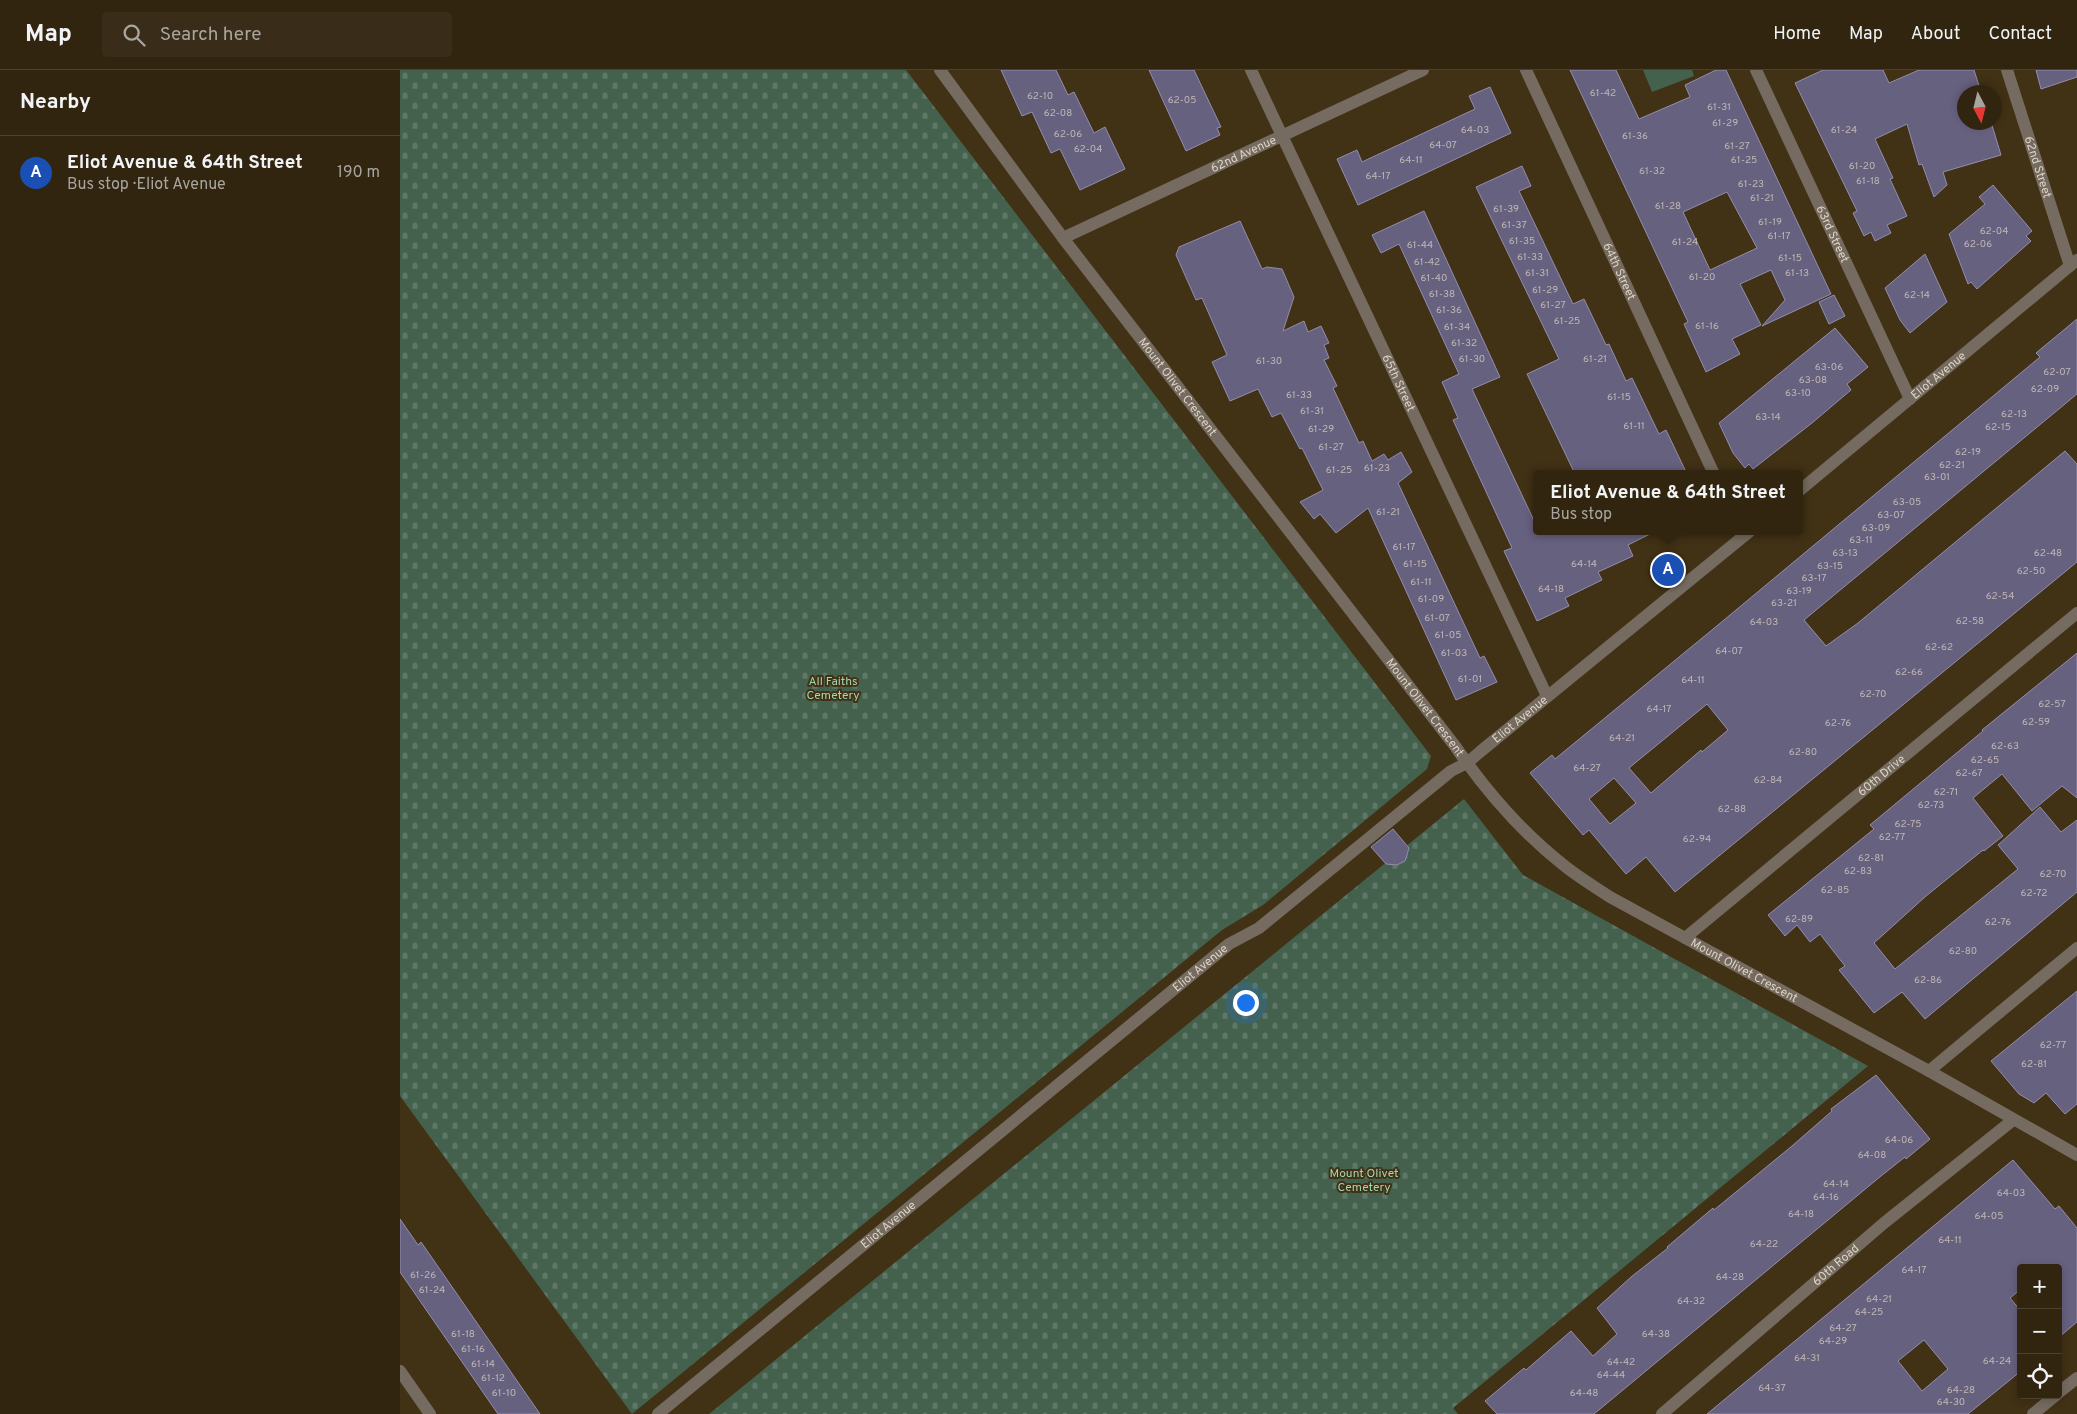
<!DOCTYPE html>
<html lang="en">
<head>
<meta charset="utf-8">
<style>
	body { margin:0; font-family:Overpass,sans-serif; background:#392d19; color:#f1f3f6 }
	.controls { position:absolute; right:15px; bottom:15px; display:grid; overflow:hidden; border-radius:5px; box-shadow:0 2px 8px #0003 }
	.controls button { width:45px; height:45px; display:grid; place-items:center; padding:0; border:0; border-bottom:1px solid #4c4230; background:#312510; color:#f1f3f6; font:25px sans-serif }
	.compass { position:absolute; left:1557px; top:15px; width:45px; height:45px; border-radius:50%; background:#312510; box-shadow:0 2px 8px #0003; rotate:173deg }
	.you { position:absolute; left:845px; top:932px; width:18px; height:18px; margin:-12px; border:4px solid #fff; border-radius:50%; background:#1a73e8; box-shadow:0 0 0 8px #1a73e833 }
	.badge { display:grid; place-items:center; width:32px; height:32px; border-radius:50%; background:#8c9099; color:#fff; font-size:16px; font-weight:700 }
	.pin { position:absolute; translate:-50% -50%; border:2px solid #fff; box-shadow:0 1px 5px #0006 }
	.popup { position:absolute; left:1133px; top:400px; width:270px; height:65px; box-sizing:border-box; display:grid; place-content:center; border-radius:5px; background:#312510; filter:drop-shadow(0 1px 4px #0005); font-size:16px; white-space:nowrap; color:#a8a59f }
	.popup b { font-size:19px; color:#f1f3f6 }
	.popup::after { content:''; position:absolute; left:50%; top:100%; margin-left:-10px; border:10px solid transparent; border-top-color:#312510 }
	.list { margin:0; padding:0; list-style:none }
	h2 { display:flex; justify-content:space-between; align-items:center; height:65px; margin:0; padding:0 20px; font-size:21px }
	h2 small { font-size:16px; font-weight:400; color:#a8a59f }
	.list li { display:grid; grid-template-columns:32px 1fr auto; gap:15px; align-items:center; box-sizing:border-box; height:75px; padding:0 20px; border-top:1px solid #4c4230 }
	.list b { display:block; font-size:19px; white-space:nowrap }
	.list p { margin:0; font-size:16px; white-space:nowrap; color:#a8a59f }
	.list em { font-size:16px; font-style:normal; color:#a8a59f }
	.icon { flex:none; width:28px; height:28px; fill:none; stroke:currentColor; stroke-width:2; stroke-linecap:round; stroke-linejoin:round }
	.map { position:relative; flex:none; width:1677px; height:1344px; overflow:hidden }
	header { display:flex; align-items:center; gap:30px; box-sizing:border-box; height:70px; padding:0 25px; background:#312510; border-bottom:1px solid #4c4230 }
	header strong { font-size:24px }
	nav { display:flex; gap:28px; margin-inline-start:auto; font-size:18px }
	.search { width:350px; height:45px; background:#392d19; display:flex; align-items:center; gap:12px; box-sizing:border-box; padding:0 18px; border-radius:5px; color:#a8a59f; font-size:19px }
	main { display:flex }
	aside { flex:1; background:#312510 }
	.map>svg:first-child { display:block }
	.grass { fill:#44614e }
	.cemetery { fill:url(#cemetery-stones) }
	.building { fill:#676180; stroke:#938dae; fill-rule:evenodd }
	.lines { fill:none; stroke-linecap:round; stroke-linejoin:round }
	.minor { stroke:#756b60; stroke-width:12 }
	.labels { text-anchor:middle; stroke-width:4; stroke-linejoin:round; paint-order:stroke }
	.number-label { font-size:10px; fill:#c0b7b3 }
	.street-label { font-size:12px; fill:#ded4c4; stroke:#413115 }
	.park-label { font-size:12px; fill:#9fd7b3; stroke:#413115 }
</style>
</head>
<body>
<header>
<strong>Map</strong>
<div class="search"><svg class="icon" aria-label="search" viewBox="0 0 24 24"><circle cx="10" cy="10" r="6"/><path d="M15 15l6 6"/></svg>Search here</div>
<nav><a>Home</a><a>Map</a><a>About</a><a>Contact</a></nav>
</header>
<main>
<aside>
<h2>Nearby<small></small></h2>
<ul class="list">
<li><span class="badge" style="background:#1a4fb4">A</span><div><b>Eliot Avenue &amp; 64th Street</b><p>Bus stop · Eliot Avenue</p></div><em>190 m</em></li>
</ul>
</aside>
<div class="map">
<svg width="1677" height="1344" viewBox="0 0 1677 1344">
	<defs>
		<pattern id="cemetery-stones" width="16" height="16" patternUnits="userSpaceOnUse" patternTransform="scale(1.25)"><rect width="16" height="16" fill="#44614e"/><path d="M2 7V4a2 2 0 0 1 4 0v3zM10 15v-3a2 2 0 0 1 4 0v3z" fill="#5f7766"/></pattern>
	</defs>
	<rect width="100%" height="100%" fill="#413115"/>
	<path class="grass" d="M 1243,0 L 1292,0 L 1294,6 L 1252,22 Z"/>
	<path class="cemetery" d="M 0,0 L 506,0 L 1031,686 L 1027,699 L 863,835 L 822,860 L 232,1344 L 0,1026 Z
		M 1064,729 L 1123,805 L 1468,996 L 1053,1338 L 1058,1344 L 309,1344 Z"/>
	<path class="building" d="M 601,0 L 656,0 L 668,25 L 674,22 L 694,63 L 705,57 L 725,99 L 680,120 L 660,79 L 651,83 L 632,42 L 622,46 Z
		M 749,0 L 794,0 L 821,57 L 817,58 L 820,65 L 786,81 Z
		M 1170,0 L 1216,0 L 1239,49 L 1290,27 L 1285,15 L 1316,0 L 1326,0 L 1431,224 L 1362,256 L 1385,230 L 1371,200 L 1340,214 L 1361,255 L 1332,269 L 1340,284 L 1306,302 L 1284,254 L 1288,252 ZM 1327,122 L 1357,178 L 1310,200 L 1283,142 Z
		M 1423,0 L 1483,0 L 1489,13 L 1519,0 L 1574,0 L 1581,22 L 1564,22 L 1564,52 L 1591,52 L 1601,85 L 1543,102 L 1547,115 L 1534,127 L 1522,94 L 1519,95 L 1507,54 L 1475,69 L 1493,108 L 1490,109 L 1507,146 L 1487,155 L 1491,163 L 1475,171 L 1471,162 L 1464,166 L 1453,143 L 1457,141 L 1395,13 Z
		M 1636,0 L 1677,0 L 1677,7 L 1641,19 Z
		M 1090,17 L 1111,63 L 958,135 L 937,89 L 957,80 L 962,92 L 1060,46 L 1075,39 L 1069,26 Z
		M 1122,96 L 1131,116 L 1119,121 L 1173,234 L 1184,229 L 1206,275 L 1209,274 L 1226,311 L 1232,308 L 1259,364 L 1266,360 L 1287,404 L 1175,404 L 1127,304 L 1159,289 L 1076,117 Z
		M 1593,115 L 1632,161 L 1626,166 L 1631,171 L 1577,219 L 1571,212 L 1568,214 L 1549,164 L 1585,134 L 1579,127 Z
		M 1024,141 L 1100,307 L 1072,319 L 1137,457 L 1137,461 L 1256,461 L 1228,475 L 1233,486 L 1198,502 L 1202,510 L 1165,528 L 1169,536 L 1137,551 L 1104,481 L 1112,478 L 1053,350 L 1058,348 L 1042,312 L 1059,304 L 999,174 L 981,183 L 972,165 Z
		M 840,151 L 862,199 L 867,197 L 882,199 L 894,227 L 883,261 L 904,251 L 908,262 L 921,256 L 929,273 L 924,275 L 929,288 L 924,290 L 937,316 L 933,318 L 959,373 L 963,371 L 972,391 L 984,384 L 988,390 L 1001,382 L 1012,402 L 998,413 L 1080,588 L 1084,586 L 1097,612 L 1056,630 L 968,438 L 936,463 L 920,444 L 914,449 L 900,432 L 923,420 L 902,378 L 900,379 L 881,343 L 872,347 L 858,319 L 830,331 L 812,292 L 827,285 L 802,228 L 796,230 L 776,185 L 779,177 Z
		M 1525,184 L 1547,232 L 1510,263 L 1500,250 L 1485,218 Z
		M 1434,225 L 1445,246 L 1429,254 L 1419,232 Z
		M 1677,249 L 1677,324 L 1404,550 L 1426,576 L 1458,553 L 1665,381 L 1677,394 L 1677,492 L 1275,822 L 1246,787 L 1226,804 L 1189,760 L 1183,765 L 1130,703 L 1152,685 L 1155,689 L 1318,555 L 1640,287 L 1636,283 ZM 1307,634 L 1328,660 L 1302,682 L 1301,680 L 1251,723 L 1229,698 ZM 1214,708 L 1236,733 L 1210,754 L 1189,729 Z
		M 1435,258 L 1468,297 L 1447,314 L 1451,320 L 1412,353 L 1353,399 L 1349,394 L 1345,398 L 1333,383 L 1319,353 Z
		M 1677,583 L 1677,728 L 1662,716 L 1632,741 L 1602,704 L 1573,728 L 1603,766 L 1584,781 L 1583,780 L 1526,826 L 1474,873 L 1495,899 L 1618,799 L 1598,775 L 1640,737 L 1661,762 L 1677,750 L 1677,822 L 1525,949 L 1502,922 L 1474,943 L 1439,900 L 1445,896 L 1420,864 L 1410,872 L 1397,855 L 1385,866 L 1368,845 L 1474,759 L 1470,755 L 1583,661 L 1582,660 Z
		M 993,759 L 1009,778 L 1005,791 L 997,795 L 986,794 L 971,777 Z
		M 1677,921 L 1677,1034 L 1665,1044 L 1646,1023 L 1634,1033 L 1619,1024 L 1591,991 Z
		M 1476,1005 L 1530,1069 L 1506,1089 L 1505,1087 L 1481,1106 L 1194,1344 L 1097,1344 L 1085,1331 L 1124,1298 L 1126,1300 L 1171,1261 L 1193,1286 L 1217,1264 L 1197,1238 L 1231,1207 L 1268,1178 L 1267,1177 L 1313,1138 L 1314,1140 L 1392,1076 L 1432,1041 L 1431,1039 Z
		M 1613,1090 L 1655,1139 L 1659,1136 L 1677,1158 L 1677,1252 L 1658,1268 L 1658,1198 L 1621,1198 L 1621,1219 L 1610,1228 L 1621,1241 L 1621,1301 L 1568,1344 L 1307,1344 ZM 1524,1270 L 1548,1299 L 1522,1321 L 1498,1291 Z
		M 0,1149 L 18,1175 L 21,1172 L 140,1344 L 98,1344 L 0,1202 Z"/>
	<g class="lines">
		<g class="minor">
			<path id="s1" d="M 540,0 L 663,168 L 1055,676 C 1086,721 1122,763 1166,797 C 1180,808 1195,817 1210,827 L 1529,1001 L 1677,1085"/>
			<path id="s2" d="M 851,0 L 1147,626"/>
			<path id="s3" d="M 1126,0 L 1314,404"/>
			<path id="s4" d="M 1356,0 L 1510,329"/>
			<path id="s5" d="M 1607,0 L 1670,196"/>
			<path id="s6" d="M 663,168 L 1023,0"/>
			<path id="s7" d="M 1399,421 L 1677,190"/>
			<path id="s8" d="M 1285,868 L 1677,543"/>
			<path d="M 1529,1001 L 1677,878"/>
			<path d="M 0,1301 L 30,1344"/>
			<path d="M 1658,1323 L 1677,1308"/>
			<path id="s9" d="M 258,1344 L 829,874 L 859,858 L 1051,701 L 1067,693 L 1081,681 L 1350,461"/>
			<path id="s10" d="M 1262,1344 L 1484,1153 L 1613,1050"/>
			<path d="M 1633,1344 L 1656,1325"/>
		</g>
	</g>
	<g class="labels">
		<g class="number-label">
			<text x="1203" y="26">61-42</text>
			<text x="640" y="29">62-10</text>
			<text x="782" y="33">62-05</text>
			<text x="1319" y="40">61-31</text>
			<text x="658" y="46">62-08</text>
			<text x="1325" y="56">61-29</text>
			<text x="1075" y="63">64-03</text>
			<text x="1444" y="63">61-24</text>
			<text x="668" y="67">62-06</text>
			<text x="1235" y="69">61-36</text>
			<text x="1043" y="78">64-07</text>
			<text x="1337" y="79">61-27</text>
			<text x="688" y="82">62-04</text>
			<text x="1011" y="93">64-11</text>
			<text x="1344" y="93">61-25</text>
			<text x="1462" y="99">61-20</text>
			<text x="1252" y="104">61-32</text>
			<text x="978" y="109">64-17</text>
			<text x="1468" y="114">61-18</text>
			<text x="1351" y="117">61-23</text>
			<text x="1362" y="131">61-21</text>
			<text x="1268" y="139">61-28</text>
			<text x="1106" y="142">61-39</text>
			<text x="1370" y="155">61-19</text>
			<text x="1114" y="158">61-37</text>
			<text x="1594" y="164">62-04</text>
			<text x="1379" y="169">61-17</text>
			<text x="1122" y="174">61-35</text>
			<text x="1285" y="175">61-24</text>
			<text x="1578" y="177">62-06</text>
			<text x="1020" y="178">61-44</text>
			<text x="1130" y="190">61-33</text>
			<text x="1390" y="191">61-15</text>
			<text x="1027" y="195">61-42</text>
			<text x="1137" y="206">61-31</text>
			<text x="1397" y="206">61-13</text>
			<text x="1302" y="210">61-20</text>
			<text x="1034" y="211">61-40</text>
			<text x="1145" y="223">61-29</text>
			<text x="1042" y="227">61-38</text>
			<text x="1517" y="228">62-14</text>
			<text x="1153" y="238">61-27</text>
			<text x="1049" y="243">61-36</text>
			<text x="1167" y="254">61-25</text>
			<text x="1307" y="259">61-16</text>
			<text x="1057" y="260">61-34</text>
			<text x="1064" y="276">61-32</text>
			<text x="1072" y="292">61-30</text>
			<text x="1195" y="292">61-21</text>
			<text x="869" y="294">61-30</text>
			<text x="1429" y="300">63-06</text>
			<text x="1657" y="305">62-07</text>
			<text x="1413" y="313">63-08</text>
			<text x="1645" y="322">62-09</text>
			<text x="1398" y="326">63-10</text>
			<text x="899" y="328">61-33</text>
			<text x="1219" y="330">61-15</text>
			<text x="912" y="344">61-31</text>
			<text x="1614" y="347">62-13</text>
			<text x="1368" y="350">63-14</text>
			<text x="1234" y="359">61-11</text>
			<text x="1598" y="360">62-15</text>
			<text x="921" y="362">61-29</text>
			<text x="931" y="380">61-27</text>
			<text x="1568" y="385">62-19</text>
			<text x="1552" y="398">62-21</text>
			<text x="977" y="401">61-23</text>
			<text x="939" y="403">61-25</text>
			<text x="1537" y="410">63-01</text>
			<text x="1507" y="435">63-05</text>
			<text x="988" y="445">61-21</text>
			<text x="1491" y="448">63-07</text>
			<text x="1476" y="461">63-09</text>
			<text x="1461" y="473">63-11</text>
			<text x="1004" y="480">61-17</text>
			<text x="1445" y="486">63-13</text>
			<text x="1648" y="486">62-48</text>
			<text x="1015" y="497">61-15</text>
			<text x="1184" y="497">64-14</text>
			<text x="1430" y="499">63-15</text>
			<text x="1631" y="504">62-50</text>
			<text x="1414" y="511">63-17</text>
			<text x="1021" y="515">61-11</text>
			<text x="1151" y="522">64-18</text>
			<text x="1399" y="524">63-19</text>
			<text x="1600" y="529">62-54</text>
			<text x="1031" y="532">61-09</text>
			<text x="1384" y="536">63-21</text>
			<text x="1037" y="551">61-07</text>
			<text x="1570" y="554">62-58</text>
			<text x="1364" y="555">64-03</text>
			<text x="1048" y="568">61-05</text>
			<text x="1539" y="580">62-62</text>
			<text x="1329" y="584">64-07</text>
			<text x="1054" y="586">61-03</text>
			<text x="1509" y="605">62-66</text>
			<text x="1070" y="612">61-01</text>
			<text x="1293" y="613">64-11</text>
			<text x="1473" y="627">62-70</text>
			<text x="1652" y="637">62-57</text>
			<text x="1259" y="642">64-17</text>
			<text x="1636" y="655">62-59</text>
			<text x="1438" y="656">62-76</text>
			<text x="1222" y="671">64-21</text>
			<text x="1605" y="679">62-63</text>
			<text x="1403" y="685">62-80</text>
			<text x="1585" y="693">62-65</text>
			<text x="1187" y="701">64-27</text>
			<text x="1569" y="706">62-67</text>
			<text x="1368" y="713">62-84</text>
			<text x="1546" y="725">62-71</text>
			<text x="1531" y="738">62-73</text>
			<text x="1332" y="742">62-88</text>
			<text x="1508" y="757">62-75</text>
			<text x="1492" y="770">62-77</text>
			<text x="1297" y="772">62-94</text>
			<text x="1471" y="791">62-81</text>
			<text x="1458" y="804">62-83</text>
			<text x="1653" y="807">62-70</text>
			<text x="1435" y="823">62-85</text>
			<text x="1634" y="826">62-72</text>
			<text x="1399" y="852">62-89</text>
			<text x="1598" y="855">62-76</text>
			<text x="1563" y="884">62-80</text>
			<text x="1528" y="913">62-86</text>
			<text x="1653" y="978">62-77</text>
			<text x="1634" y="997">62-81</text>
			<text x="1499" y="1073">64-06</text>
			<text x="1472" y="1088">64-08</text>
			<text x="1436" y="1117">64-14</text>
			<text x="1611" y="1126">64-03</text>
			<text x="1426" y="1130">64-16</text>
			<text x="1401" y="1147">64-18</text>
			<text x="1589" y="1149">64-05</text>
			<text x="1550" y="1173">64-11</text>
			<text x="1364" y="1177">64-22</text>
			<text x="1514" y="1203">64-17</text>
			<text x="23" y="1208">61-26</text>
			<text x="1330" y="1210">64-28</text>
			<text x="32" y="1223">61-24</text>
			<text x="1479" y="1232">64-21</text>
			<text x="1291" y="1234">64-32</text>
			<text x="1469" y="1245">64-25</text>
			<text x="1443" y="1261">64-27</text>
			<text x="63" y="1267">61-18</text>
			<text x="1256" y="1267">64-38</text>
			<text x="1433" y="1274">64-29</text>
			<text x="73" y="1282">61-16</text>
			<text x="1407" y="1291">64-31</text>
			<text x="1597" y="1294">64-24</text>
			<text x="1221" y="1295">64-42</text>
			<text x="83" y="1297">61-14</text>
			<text x="1211" y="1308">64-44</text>
			<text x="93" y="1311">61-12</text>
			<text x="1372" y="1321">64-37</text>
			<text x="1561" y="1323">64-28</text>
			<text x="104" y="1326">61-10</text>
			<text x="1184" y="1326">64-48</text>
			<text x="1551" y="1335">64-30</text>
		</g>
		<g class="street-label">
			<text dy="4" stroke="none"><textPath href="#s6" startOffset="199">62nd Avenue</textPath></text>
			<text dy="4" stroke="none"><textPath href="#s5" startOffset="102">62nd Street</textPath></text>
			<text dy="4" stroke="none"><textPath href="#s4" startOffset="181">63rd Street</textPath></text>
			<text dy="4" stroke="none"><textPath href="#s3" startOffset="222">64th Street</textPath></text>
			<text dy="4" stroke="none"><textPath href="#s7" startOffset="181">Eliot Avenue</textPath></text>
			<text dy="4" stroke="none"><textPath href="#s2" startOffset="346">65th Street</textPath></text>
			<text dy="4" stroke="none"><textPath href="#s1" startOffset="396">Mount Olivet Crescent</textPath></text>
			<text dy="4" stroke="none"><textPath href="#s1" startOffset="801">Mount Olivet Crescent</textPath></text>
			<text dy="4" stroke="none"><textPath href="#s9" startOffset="1108">Eliot Avenue</textPath></text>
			<text dy="4" stroke="none"><textPath href="#s8" startOffset="255">60th Drive</textPath></text>
			<text dy="4" stroke="none"><textPath href="#s9" startOffset="702">Eliot Avenue</textPath></text>
			<text dy="4" stroke="none"><textPath href="#s1" startOffset="1221">Mount Olivet Crescent</textPath></text>
			<text dy="4" stroke="none"><textPath href="#s9" startOffset="298">Eliot Avenue</textPath></text>
			<text dy="4" stroke="none"><textPath href="#s10" startOffset="229">60th Road</textPath></text>
		</g>
		<g class="park-label">
			<text x="433" y="615">All Faiths<tspan x="433" dy="14">Cemetery</tspan></text>
			<text x="964" y="1107">Mount Olivet<tspan x="964" dy="14">Cemetery</tspan></text>
		</g>
	</g>
</svg>
<div class="controls">
<button>+</button>
<button>−</button>
<button><svg class="icon" aria-label="locate" viewBox="0 0 24 24"><circle cx="12" cy="12" r="6"/><path d="M12 2v4M12 18v4M2 12h4M18 12h4"/></svg></button>
</div>
<svg class="compass" viewBox="-18 -18 36 36"><path d="M0-13l5 13h-10z" fill="#e53935"/><path d="M0 13l5-13h-10z" fill="#a8a59f"/></svg>
<div class="you"></div>
<div class="pin badge" style="left:1268px;top:500px;background:#1a4fb4">A</div>
<div class="popup"><b>Eliot Avenue &amp; 64th Street</b>Bus stop</div>
</div>
</main>
</body>
</html>
